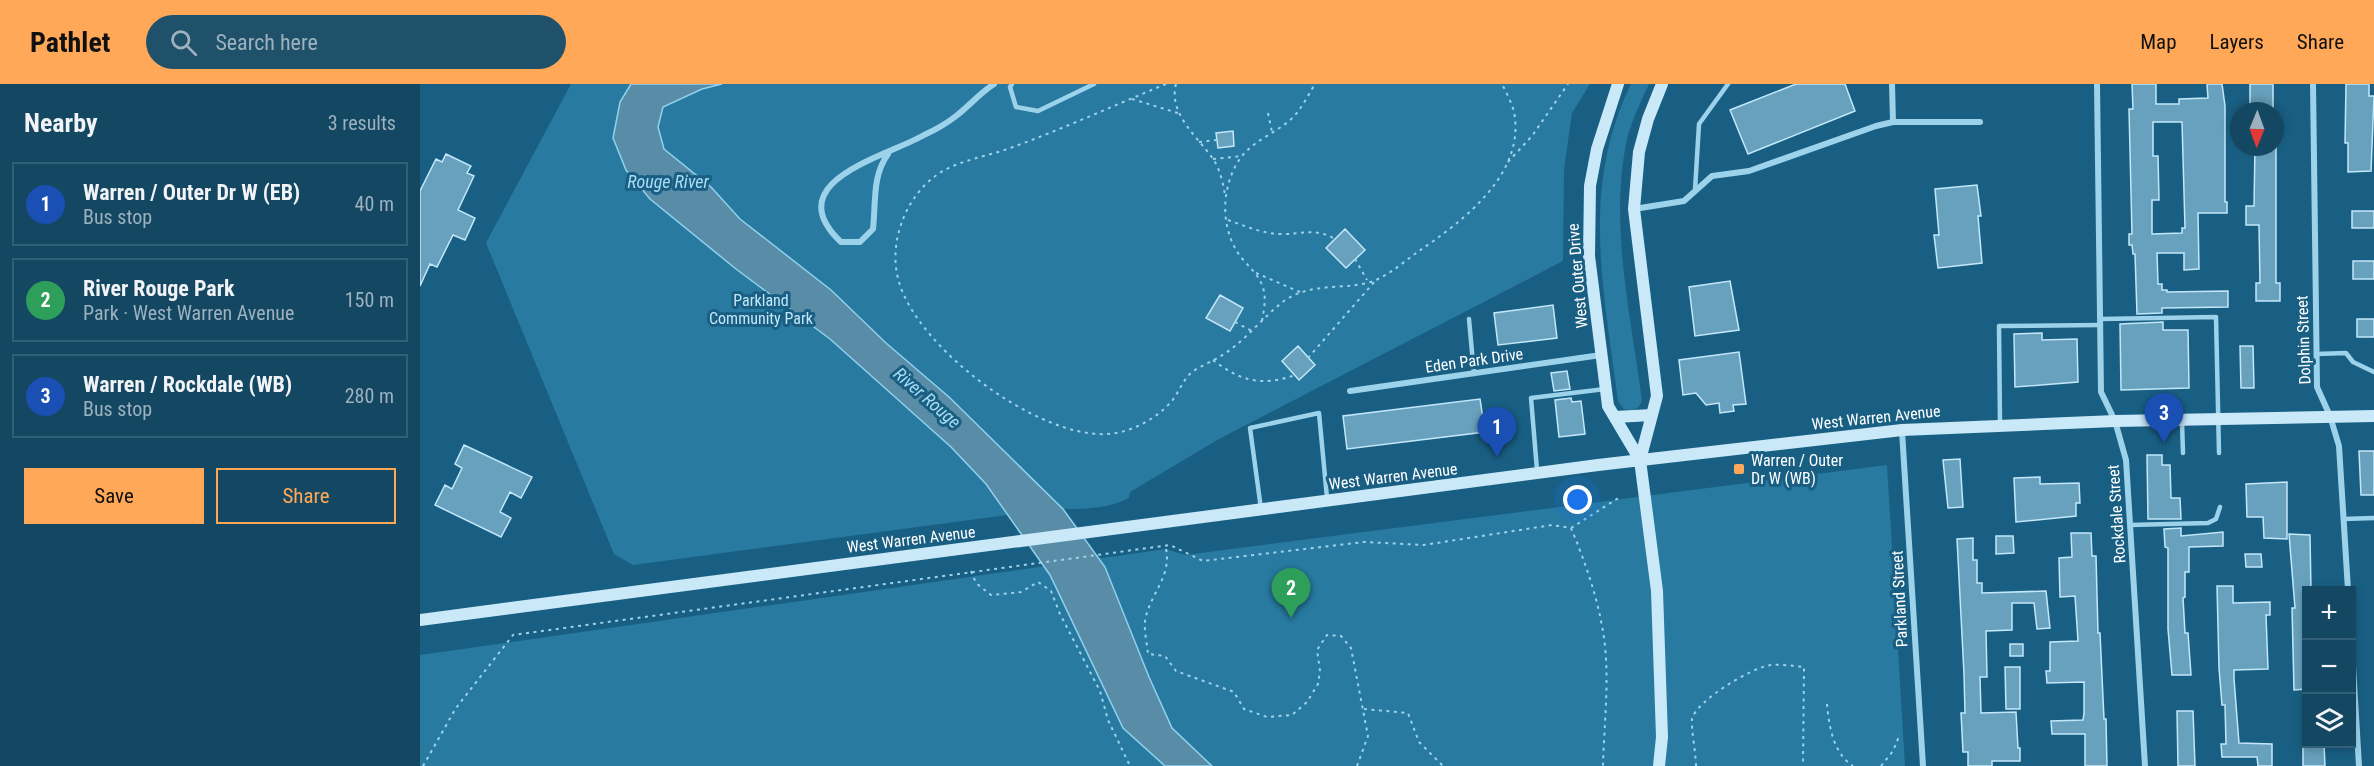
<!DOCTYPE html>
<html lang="en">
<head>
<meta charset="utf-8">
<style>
	body { margin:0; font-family:"Roboto Condensed",sans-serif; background:#20516b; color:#f1f3f6 }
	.controls { position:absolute; right:18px; bottom:18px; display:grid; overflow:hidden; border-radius:0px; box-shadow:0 3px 9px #0003 }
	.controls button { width:54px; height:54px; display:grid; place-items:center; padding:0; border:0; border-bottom:2px solid #325f77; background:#134762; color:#f1f3f6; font:30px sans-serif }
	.compass { position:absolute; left:1810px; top:18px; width:54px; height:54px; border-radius:50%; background:#134762; box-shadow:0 3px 9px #0003; rotate:181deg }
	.you { position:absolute; left:1158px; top:416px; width:21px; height:21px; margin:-15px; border:4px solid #fff; border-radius:50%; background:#1a73e8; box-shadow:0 0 0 9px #1a73e833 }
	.badge { display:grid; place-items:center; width:39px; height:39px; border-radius:50%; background:#ffa858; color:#fff; font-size:20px; font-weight:700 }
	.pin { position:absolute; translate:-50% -50px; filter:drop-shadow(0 2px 3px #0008) }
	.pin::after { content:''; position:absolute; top:32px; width:21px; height:18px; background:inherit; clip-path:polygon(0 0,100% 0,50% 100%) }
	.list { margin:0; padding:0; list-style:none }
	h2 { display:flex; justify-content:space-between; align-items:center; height:78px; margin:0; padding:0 24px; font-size:26px }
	h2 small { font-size:20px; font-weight:400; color:#9db2be }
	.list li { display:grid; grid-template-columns:39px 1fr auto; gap:18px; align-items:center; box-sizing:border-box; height:84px; margin:0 12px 12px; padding:0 12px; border:2px solid #325f77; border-radius:0px }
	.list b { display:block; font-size:22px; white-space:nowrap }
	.list p { margin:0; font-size:20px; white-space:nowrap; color:#9db2be }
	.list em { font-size:20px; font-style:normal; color:#9db2be }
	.actions { display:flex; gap:12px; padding:18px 24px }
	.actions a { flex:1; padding:14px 0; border:2px solid #ffa858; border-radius:0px; text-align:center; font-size:21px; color:#ffa858 }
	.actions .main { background:#ffa858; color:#111 }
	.icon { flex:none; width:33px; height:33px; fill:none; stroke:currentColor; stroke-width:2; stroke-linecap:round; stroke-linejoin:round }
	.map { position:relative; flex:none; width:1954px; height:682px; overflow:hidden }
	header { display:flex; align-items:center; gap:36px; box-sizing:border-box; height:84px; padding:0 30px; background:#ffa858; color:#111 }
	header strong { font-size:28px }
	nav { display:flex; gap:33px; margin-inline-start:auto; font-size:21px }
	.search { width:420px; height:54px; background:#20516b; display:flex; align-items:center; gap:15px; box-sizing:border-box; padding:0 21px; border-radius:33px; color:#9db2be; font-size:22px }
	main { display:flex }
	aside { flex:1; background:#134762 }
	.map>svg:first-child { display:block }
	.green { fill:#287aa0 }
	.water { fill:#598da7; stroke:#90d1ee; stroke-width:1.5 }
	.building { fill:#68a1bd; stroke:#c2e7f9; stroke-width:1.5; fill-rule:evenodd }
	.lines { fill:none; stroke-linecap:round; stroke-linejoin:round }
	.path { stroke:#9dd2eb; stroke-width:2; stroke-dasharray:3 4.5; stroke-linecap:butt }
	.lane { stroke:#9dd2eb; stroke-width:4.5 }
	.street { stroke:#9dd2eb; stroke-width:6 }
	.secondary { stroke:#c9e8f8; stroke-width:12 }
	.poi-dot { fill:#ffa858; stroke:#195f83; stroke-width:2 }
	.labels { text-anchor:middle; stroke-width:6; stroke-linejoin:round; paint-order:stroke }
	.street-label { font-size:16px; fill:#fff; stroke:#195f83 }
	.park-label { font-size:16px; fill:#c2e7f9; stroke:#195f83 }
	.poi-label { font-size:16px; fill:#fff; stroke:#195f83; text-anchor:start }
	.water-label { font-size:18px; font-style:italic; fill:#a8dcf3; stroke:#195f83 }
</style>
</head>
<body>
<header>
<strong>Pathlet</strong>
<div class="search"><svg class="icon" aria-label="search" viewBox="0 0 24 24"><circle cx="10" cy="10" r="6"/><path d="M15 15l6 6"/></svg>Search here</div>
<nav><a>Map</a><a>Layers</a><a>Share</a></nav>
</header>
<main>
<aside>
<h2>Nearby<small>3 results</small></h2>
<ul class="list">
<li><span class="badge" style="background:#1a4fb4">1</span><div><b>Warren / Outer Dr W (EB)</b><p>Bus stop</p></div><em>40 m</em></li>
<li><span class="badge" style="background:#2e9e5b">2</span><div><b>River Rouge Park</b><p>Park · West Warren Avenue</p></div><em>150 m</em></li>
<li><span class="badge" style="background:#1a4fb4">3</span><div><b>Warren / Rockdale (WB)</b><p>Bus stop</p></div><em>280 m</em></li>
</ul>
<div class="actions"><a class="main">Save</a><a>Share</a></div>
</aside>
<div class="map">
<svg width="1954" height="682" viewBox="0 0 1954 682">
	<rect width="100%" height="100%" fill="#195f83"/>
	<path class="green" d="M 151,0 L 1170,0 L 1152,29 L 1144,85 L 1143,177 L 799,355 L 710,408 L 709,414 C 691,424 665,425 643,425 L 636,417 L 583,424 L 587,431 L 213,481 L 194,470 L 66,159 Z
		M 1211,0 L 1229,0 C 1221,17 1213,34 1208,51 C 1188,138 1211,230 1222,317 C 1218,326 1213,327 1204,325 L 1198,317 C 1184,207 1160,104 1211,0 Z
		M 1467,381 L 1485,682 L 0,682 L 0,571 L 746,465 L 765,471 Z"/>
	<path class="water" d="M 211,0 L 302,0 L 282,5 L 243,23 L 238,43 L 244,65 L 291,103 L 320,135 L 411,206 L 466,259 L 529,313 L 643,425 L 685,483 L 729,593 L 752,644 L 792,682 L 745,682 L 703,644 L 630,491 L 566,400 L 531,363 L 410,255 L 316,185 L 230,115 L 206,86 L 193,54 L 200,18 Z"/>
	<path class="building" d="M 1376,0 L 1425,0 L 1435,27 L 1328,70 L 1310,26 Z
		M 1712,0 L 1736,0 L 1736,20 L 1759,20 L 1759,15 L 1788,14 L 1787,0 L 1802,0 L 1805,22 L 1805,118 L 1807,118 L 1807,129 L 1778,129 L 1779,185 L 1764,186 L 1764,169 L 1737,169 L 1738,200 L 1742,200 L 1742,206 L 1747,206 L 1747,208 L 1808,207 L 1808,223 L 1742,224 L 1742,229 L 1717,230 L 1715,170 L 1713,170 L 1712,161 L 1709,161 L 1709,150 L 1712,150 L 1709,25 L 1713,25 ZM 1733,38 L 1762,38 L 1765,144 L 1762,144 L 1762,149 L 1732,150 L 1732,116 L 1739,116 L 1738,72 L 1733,72 Z
		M 1830,0 L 1853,0 L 1853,27 L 1830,27 Z
		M 1926,0 L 1949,0 L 1949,12 L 1954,12 L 1951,87 L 1928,88 L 1928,59 L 1925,59 Z
		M 813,47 L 814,62 L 798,64 L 796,49 Z
		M 1835,63 L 1856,63 L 1856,199 L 1860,199 L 1860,217 L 1836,217 L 1836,199 L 1840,199 L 1839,141 L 1826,141 L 1826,122 L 1834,122 Z
		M 26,70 L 51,82 L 47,89 L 54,92 L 38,126 L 55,134 L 45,156 L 33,151 L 17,183 L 10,180 L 0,202 L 0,107 L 16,75 L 22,78 Z
		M 1557,101 L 1561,132 L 1558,132 L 1562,179 L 1518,184 L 1514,151 L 1519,151 L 1515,105 Z
		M 1932,127 L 1954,127 L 1954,144 L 1932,144 Z
		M 925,145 L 945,166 L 926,184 L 906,164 Z
		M 1933,177 L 1954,177 L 1954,195 L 1933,195 Z
		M 1310,197 L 1319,246 L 1275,252 L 1269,203 Z
		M 800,211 L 823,224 L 810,247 L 786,234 Z
		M 1133,221 L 1137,254 L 1078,261 L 1074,229 Z
		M 1937,235 L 1954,235 L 1954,253 L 1937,253 Z
		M 1743,238 L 1743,246 L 1768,246 L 1769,304 L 1701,306 L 1700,240 Z
		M 1622,249 L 1622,256 L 1657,255 L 1658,298 L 1595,303 L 1594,250 Z
		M 878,262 L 895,281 L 879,296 L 862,277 Z
		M 1820,262 L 1833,262 L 1834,304 L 1821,304 Z
		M 1319,268 L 1326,320 L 1313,321 L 1314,327 L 1300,329 L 1299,319 L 1286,321 L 1276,309 L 1263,311 L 1259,276 Z
		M 1147,287 L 1150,305 L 1134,307 L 1131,289 Z
		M 1151,314 L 1152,318 L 1161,317 L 1165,350 L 1139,353 L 1135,316 Z
		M 1060,315 L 1065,348 L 927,365 L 923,332 Z
		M 44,361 L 112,393 L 101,414 L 90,408 L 80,428 L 91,434 L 81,453 L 15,421 L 25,401 L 32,405 L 42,384 L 35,380 Z
		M 1939,367 L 1954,367 L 1954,411 L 1941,411 Z
		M 1727,371 L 1742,371 L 1742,381 L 1750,381 L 1751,414 L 1760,414 L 1761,435 L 1728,435 Z
		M 1540,375 L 1543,423 L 1528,424 L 1523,376 Z
		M 1620,393 L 1620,400 L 1659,399 L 1660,419 L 1656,419 L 1656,432 L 1596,438 L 1594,394 Z
		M 1867,398 L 1867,455 L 1844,454 L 1843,433 L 1827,433 L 1826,400 Z
		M 1761,444 L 1761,452 L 1803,448 L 1803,462 L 1769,463 L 1769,488 L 1765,488 L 1765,513 L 1763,514 L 1765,549 L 1768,549 L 1771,591 L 1752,591 L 1748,545 L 1748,464 L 1745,463 L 1744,445 Z
		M 1651,449 L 1671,449 L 1672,472 L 1676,472 L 1678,549 L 1680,549 L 1684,635 L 1686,635 L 1687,682 L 1665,682 L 1665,650 L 1632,650 L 1631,637 L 1663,636 L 1664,629 L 1664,598 L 1627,599 L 1626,587 L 1630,587 L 1630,558 L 1658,557 L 1655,512 L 1640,513 L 1639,474 L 1652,473 Z
		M 1869,450 L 1890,451 L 1891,507 L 1887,507 L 1887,605 L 1874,606 L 1872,524 L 1875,524 Z
		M 1576,452 L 1593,452 L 1594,469 L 1576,470 Z
		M 1553,454 L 1553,476 L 1557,476 L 1557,499 L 1562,499 L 1562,509 L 1626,507 L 1630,544 L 1617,545 L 1614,519 L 1592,519 L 1592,546 L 1566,547 L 1567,593 L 1560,593 L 1561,629 L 1596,628 L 1598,664 L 1600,664 L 1600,677 L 1572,677 L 1572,682 L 1548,682 L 1548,668 L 1543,668 L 1541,629 L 1545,629 L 1544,590 L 1537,455 Z
		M 1825,470 L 1841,470 L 1842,483 L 1826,483 Z
		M 1797,502 L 1813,502 L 1813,519 L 1850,518 L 1850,531 L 1846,531 L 1848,585 L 1814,586 L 1814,595 L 1819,659 L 1852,660 L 1852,682 L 1838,682 L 1837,673 L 1802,673 L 1801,660 L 1806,660 L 1805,621 L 1802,621 L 1799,584 Z
		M 1590,560 L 1603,560 L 1603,572 L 1590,572 Z
		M 1585,583 L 1600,583 L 1600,625 L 1586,625 Z
		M 1757,627 L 1773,627 L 1775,682 L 1758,682 Z
		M 1883,660 L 1904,660 L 1905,682 L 1883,682 Z"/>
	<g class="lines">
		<path class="path" d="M 746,0 C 695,21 645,44 593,63 C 562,75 528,76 504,102 C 481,126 469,165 479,198 C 498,264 617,354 687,350 C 710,349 736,335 751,318 C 759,309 763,295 772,288 C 782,281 794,277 804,270 C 827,255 843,233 864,217 C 893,196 932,208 958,195 C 973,188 986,176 999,167 C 1043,137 1106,90 1094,28 C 1092,19 1086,8 1082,0
			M 756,0 C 748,30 778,53 793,75 C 800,85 803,99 805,111
			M 712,15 L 761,30
			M 848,29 L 852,48
			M 779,58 L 797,56
			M 793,75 L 822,72
			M 1088,78 L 1112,52 L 1148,0
			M 808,136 C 825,142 841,149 859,150 C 880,151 895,143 915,155
			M 935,175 L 947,196
			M 836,189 L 880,208
			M 842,237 C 844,225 847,213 842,201 C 838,190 827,181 820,172 C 802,147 801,112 814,85 C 826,59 848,54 869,37 C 880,28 887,13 895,0
			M 815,238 L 832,247
			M 888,274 L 956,196
			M 793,276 C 820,297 842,303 875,291
			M 1151,444 L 1200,413
			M 746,465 C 752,493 729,511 725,537 C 724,547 727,560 728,570 L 745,572 L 756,587 L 814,608 L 824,625 L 847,633 L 872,631 L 887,618 L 898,600 L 900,587 L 897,566 L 907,551 L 921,552 L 931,564 L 948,652 L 937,682
			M 551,487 L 556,499 L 571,511 L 601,508 L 618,498 L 631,507 L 640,530 L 680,607 L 688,636 L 710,682
			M 1407,620 C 1409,642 1413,669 1433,682
			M 944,625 L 988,629 L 999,658 L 1023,682
			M 3,682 L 36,624 L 93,551 L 750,461 L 783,477 L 944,458 L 1004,461 L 1132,441 L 1151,444 C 1164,475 1176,509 1182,542 C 1191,587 1184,637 1183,682
			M 1276,682 C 1276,671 1271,644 1272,635 C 1276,617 1332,583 1351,581 C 1361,580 1373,582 1384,583 L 1383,682
			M 1461,682 L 1473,667 L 1480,650"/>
		<path class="lane" d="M 592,0 L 590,3 L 596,23 L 618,27 L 674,0
			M 1275,106 L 1279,40 L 1308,0
			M 1049,235 L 1054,290
			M 1681,235 L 1796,233 L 1799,369
			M 1896,270 L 1926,269 L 1933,278 L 1954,288
			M 1762,338 L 1763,369
			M 1580,341 L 1579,242 L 1681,241
			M 1117,386 L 1111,314 L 1185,305
			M 841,425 L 830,344 L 899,329 L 907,414
			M 1923,435 L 1954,434
			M 1710,441 L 1788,439 L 1796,435 L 1800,423"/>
		<path class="street" d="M 1472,0 L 1473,38
			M 1677,0 L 1681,308 L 1695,337 L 1706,376 L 1725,682
			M 1893,0 L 1897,303 L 1910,332 L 1919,362 L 1928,506
			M 468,70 C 452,92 456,118 453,145 L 440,158 L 421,158 C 357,97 466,73 504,51 C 515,46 526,40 536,32 C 549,22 560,9 574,0
			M 1214,125 L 1264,117 L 1292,92 L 1329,87 L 1456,42 L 1473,38 L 1560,38
			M 930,307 L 1181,271
			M 1482,347 L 1503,682
			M 1932,565 L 1939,682"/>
		<path class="secondary" d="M 1198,0 L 1177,65 L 1170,102 L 1169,172 L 1188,322 L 1220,376
			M 1195,333 L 1232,331
			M 0,536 L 1178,381 L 1482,346 L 1695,337 L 1954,332
			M 1239,682 L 1242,653 L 1237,507 L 1220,376 L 1237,312 L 1214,125 L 1219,68 L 1228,35 L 1242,0"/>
	</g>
	<rect class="poi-dot" x="1313" y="379" width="12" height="12" rx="3"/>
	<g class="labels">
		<g class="street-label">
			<text transform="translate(1157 192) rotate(-95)" y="6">West Outer Drive</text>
			<text transform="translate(1883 256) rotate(-92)" y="6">Dolphin Street</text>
			<text transform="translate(1054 276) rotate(-8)" y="6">Eden Park Drive</text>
			<text transform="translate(1456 333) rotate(-6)" y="6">West Warren Avenue</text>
			<text transform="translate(973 392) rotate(-7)" y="6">West Warren Avenue</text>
			<text transform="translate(1696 430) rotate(-94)" y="6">Rockdale Street</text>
			<text transform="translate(491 455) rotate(-7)" y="6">West Warren Avenue</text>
			<text transform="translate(1479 515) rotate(-93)" y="6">Parkland Street</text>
		</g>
		<g class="park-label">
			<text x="341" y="222">Parkland<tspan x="341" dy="18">Community Park</tspan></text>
		</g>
		<g class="poi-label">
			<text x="1331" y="382">Warren / Outer<tspan x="1331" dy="18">Dr W (WB)</tspan></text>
		</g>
		<g class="water-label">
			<text x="248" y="104">Rouge River</text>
			<text transform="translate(507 314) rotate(41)" y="6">River Rouge</text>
		</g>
	</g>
</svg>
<div class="controls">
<button>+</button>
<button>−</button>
<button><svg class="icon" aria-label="layers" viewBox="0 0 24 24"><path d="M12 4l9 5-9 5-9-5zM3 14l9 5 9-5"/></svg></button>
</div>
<svg class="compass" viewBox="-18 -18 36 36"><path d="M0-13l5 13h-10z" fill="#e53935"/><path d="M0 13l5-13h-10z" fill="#9db2be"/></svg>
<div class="you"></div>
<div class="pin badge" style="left:1077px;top:373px;background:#1a4fb4">1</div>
<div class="pin badge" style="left:871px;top:534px;background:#2e9e5b">2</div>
<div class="pin badge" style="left:1744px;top:359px;background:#1a4fb4">3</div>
</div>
</main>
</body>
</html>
